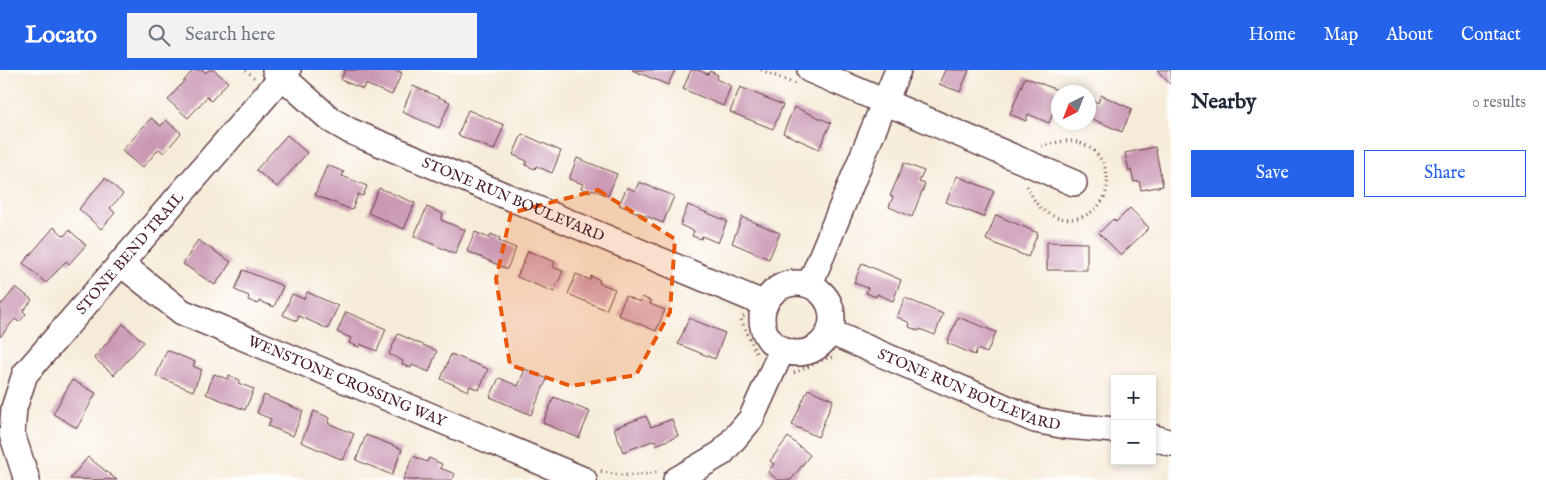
<!DOCTYPE html>
<html lang="en">
<head>
<meta charset="utf-8">
<style>
	body { margin:0; font-family:"IM FELL English",serif; background:#f2f2f3; color:#1f2937 }
	.controls { position:absolute; right:15px; bottom:15px; display:grid; overflow:hidden; border-radius:0px; box-shadow:0 2px 8px #0003 }
	.controls button { width:45px; height:45px; display:grid; place-items:center; padding:0; border:0; border-bottom:1px solid #e0e1e3; background:#fff; color:#1f2937; font:25px sans-serif }
	.compass { position:absolute; left:1051px; top:15px; width:45px; height:45px; border-radius:50%; background:#fff; box-shadow:0 2px 8px #0003; rotate:222deg }
	.list { margin:0; padding:0; list-style:none }
	h2 { display:flex; justify-content:space-between; align-items:center; height:65px; margin:0; padding:0 20px; font-size:21px }
	h2 small { font-size:16px; font-weight:400; color:#747a83 }
	.actions { display:flex; gap:10px; padding:15px 20px }
	.actions a { flex:1; padding:11px 0; border:1px solid #2563eb; border-radius:0px; text-align:center; font-size:18px; color:#2563eb }
	.actions .main { background:#2563eb; color:#fff }
	.icon { flex:none; width:28px; height:28px; fill:none; stroke:currentColor; stroke-width:2; stroke-linecap:round; stroke-linejoin:round }
	.map { position:relative; flex:none; width:1171px; height:410px; overflow:hidden }
	header { display:flex; align-items:center; gap:30px; box-sizing:border-box; height:70px; padding:0 25px; background:#2563eb; color:#fff }
	header strong { font-size:24px }
	nav { display:flex; gap:28px; margin-inline-start:auto; font-size:18px }
	.search { width:350px; height:45px; background:#f2f2f3; display:flex; align-items:center; gap:12px; box-sizing:border-box; padding:0 18px; border-radius:0px; color:#747a83; font-size:19px }
	main { display:flex }
	aside { flex:1; background:#fff }
	.map>svg:first-child { display:block }
	.building { fill:#ca98b3 }
	.lines { fill:none; stroke-linecap:round; stroke-linejoin:round }
	.minor-casing { stroke:#643e45; stroke-width:28 }
	.path { stroke:#643e45; stroke-width:3; stroke-dasharray:1 4; stroke-linecap:butt }
	.minor { stroke:#fff; stroke-width:25 }
	.marked { fill:#e8590c; fill-opacity:0.2; stroke:#e8590c; stroke-width:4; stroke-dasharray:10 6; stroke-linejoin:round }
	.labels { text-anchor:middle; stroke-width:4; stroke-linejoin:round; paint-order:stroke }
	.street-label { font-size:15px; fill:#4a1f2b; stroke:#fff }
</style>
</head>
<body>
<header>
<strong>Locato</strong>
<div class="search"><svg class="icon" aria-label="search" viewBox="0 0 24 24"><circle cx="10" cy="10" r="6"/><path d="M15 15l6 6"/></svg>Search here</div>
<nav><a>Home</a><a>Map</a><a>About</a><a>Contact</a></nav>
</header>
<main>
<div class="map">
<svg width="1171" height="410" viewBox="0 0 1171 410">
	<rect width="100%" height="100%" fill="#fff"/>
	<filter id="ink" filterUnits="userSpaceOnUse"><feTurbulence type="fractalNoise" baseFrequency=".02" numOctaves="2"/><feDisplacementMap in="SourceGraphic" scale="10" xChannelSelector="R" yChannelSelector="G"/><feConvolveMatrix kernelMatrix="1 2 1 2 8 2 1 2 1" color-interpolation-filters="sRGB"/></filter>
	<filter id="wash" filterUnits="userSpaceOnUse"><feTurbulence type="fractalNoise" baseFrequency=".0096" numOctaves="4" result="noise"/><feDisplacementMap in="SourceGraphic" scale="20" xChannelSelector="R" yChannelSelector="G"/><feGaussianBlur stdDeviation="1.12" result="paint"/><feColorMatrix in="noise" values="0 0 0 0 0 0 0 0 0 0 0 0 0 0 0 0 0 1.4 0 .05"/><feComposite in="paint" operator="in"/></filter>
	<g filter="url(#wash)">
		<rect width="100%" height="100%" fill="#f6ebd8"/>
		<g id="blocks">
			<path class="building" d="M 193,0 L 203,0 L 206,3 L 208,0 L 214,0 L 228,12 L 211,31 L 207,27 L 188,48 L 168,30 Z
				M 345,0 L 395,0 L 402,3 L 392,25 L 365,14 L 363,19 L 341,10 Z
				M 632,0 L 675,0 L 668,15 Z
				M 691,0 L 698,0 L 708,4 L 710,1 L 718,5 L 716,9 L 731,16 L 723,36 L 683,19 Z
				M 945,0 L 969,0 L 960,22 L 939,14 Z
				M 1157,0 L 1171,0 L 1171,15 Z
				M 1025,7 L 1062,22 L 1058,22 L 1058,29 L 1049,53 L 1028,44 L 1026,51 L 1010,44 Z
				M 413,16 L 450,32 L 439,58 L 402,42 Z
				M 740,17 L 783,35 L 773,59 L 730,42 Z
				M 1101,25 L 1132,39 L 1122,62 L 1088,47 L 1088,28 L 1098,33 Z
				M 794,37 L 831,53 L 819,79 L 783,63 Z
				M 468,40 L 504,55 L 494,80 L 458,65 Z
				M 151,48 L 161,56 L 166,50 L 181,63 L 164,83 L 159,79 L 142,98 L 122,81 Z
				M 522,64 L 561,81 L 552,103 L 536,96 L 535,99 L 525,95 L 527,91 L 513,85 Z
				M 287,65 L 307,83 L 277,117 L 256,100 Z
				M 1155,77 L 1163,116 L 1141,120 L 1139,111 L 1134,112 L 1131,100 L 1129,101 L 1125,83 Z
				M 577,88 L 617,104 L 608,126 L 592,119 L 590,122 L 581,118 L 583,114 L 569,109 Z
				M 904,93 L 924,101 L 919,112 L 925,114 L 912,147 L 889,137 L 893,127 L 890,126 Z
				M 327,95 L 344,102 L 342,106 L 367,116 L 363,126 L 358,124 L 352,140 L 315,125 Z
				M 957,106 L 994,121 L 983,147 L 946,132 Z
				M 105,108 L 123,124 L 110,138 L 115,143 L 101,159 L 79,139 Z
				M 639,112 L 674,126 L 663,153 L 619,135 L 627,117 L 635,121 Z
				M 379,118 L 415,133 L 404,159 L 368,143 Z
				M 688,135 L 727,151 L 718,173 L 702,166 L 701,169 L 692,166 L 694,161 L 680,155 Z
				M 427,137 L 443,144 L 441,150 L 465,160 L 455,184 L 414,166 Z
				M 1130,138 L 1149,158 L 1121,185 L 1099,163 L 1113,149 L 1116,152 Z
				M 996,145 L 1038,163 L 1028,187 L 986,170 Z
				M 742,147 L 780,163 L 769,189 L 732,173 Z
				M 54,157 L 64,166 L 69,160 L 86,175 L 69,194 L 66,191 L 46,213 L 23,193 Z
				M 475,162 L 489,168 L 491,164 L 500,168 L 499,171 L 516,178 L 507,199 L 467,181 Z
				M 198,170 L 231,192 L 215,215 L 183,194 Z
				M 1047,172 L 1087,173 L 1087,200 L 1047,200 Z
				M 528,181 L 555,192 L 553,197 L 563,201 L 554,222 L 517,207 Z
				M 862,193 L 901,210 L 893,231 L 877,224 L 876,227 L 866,223 L 868,218 L 854,213 Z
				M 243,200 L 283,216 L 274,237 L 259,231 L 258,234 L 248,230 L 249,226 L 235,220 Z
				M 576,204 L 590,210 L 591,206 L 600,210 L 599,213 L 615,219 L 606,240 L 568,224 Z
				M 16,217 L 32,230 L 23,241 L 26,244 L 19,252 L 15,249 L 0,267 L 0,233 L 2,234 Z
				M 307,222 L 338,236 L 328,259 L 299,246 L 297,251 L 283,245 L 292,224 L 304,229 Z
				M 625,226 L 640,232 L 642,227 L 651,231 L 650,234 L 665,240 L 656,261 L 618,245 Z
				M 905,228 L 943,244 L 935,265 L 920,259 L 919,261 L 909,257 L 910,253 L 897,247 Z
				M 346,242 L 386,259 L 377,281 L 360,274 L 359,277 L 349,273 L 351,268 L 337,262 Z
				M 958,247 L 996,262 L 987,283 L 977,279 L 975,285 L 947,273 Z
				M 689,248 L 725,263 L 715,289 L 678,274 Z
				M 123,254 L 144,272 L 114,305 L 94,288 Z
				M 398,264 L 437,281 L 429,302 L 412,295 L 411,298 L 402,294 L 403,291 L 389,284 Z
				M 167,280 L 195,292 L 193,296 L 202,300 L 193,321 L 156,306 Z
				M 451,284 L 488,299 L 479,320 L 470,316 L 468,321 L 441,309 Z
				M 525,299 L 547,309 L 531,345 L 490,327 L 499,308 L 518,316 Z
				M 214,304 L 227,309 L 229,305 L 240,310 L 238,313 L 254,319 L 245,340 L 206,324 Z
				M 72,310 L 96,323 L 77,358 L 53,344 Z
				M 808,319 L 833,330 L 818,367 L 792,355 Z
				M 264,325 L 303,341 L 293,366 L 268,356 L 271,349 L 257,343 Z
				M 554,327 L 590,342 L 579,368 L 543,353 Z
				M 314,341 L 330,348 L 328,353 L 354,364 L 343,390 L 301,372 Z
				M 646,346 L 651,357 L 672,349 L 678,366 L 656,375 L 655,370 L 623,382 L 614,358 Z
				M 366,365 L 402,379 L 392,405 L 356,390 Z
				M 788,367 L 810,385 L 791,410 L 778,410 L 768,402 L 774,394 L 770,391 Z
				M 413,386 L 427,392 L 429,388 L 442,394 L 440,398 L 455,404 L 452,410 L 403,410 Z
				M 88,387 L 117,410 L 70,409 Z"/>
		</g>
	</g>
	<g filter="url(#ink)">
		<use href="#blocks" fill-opacity="0" stroke="#643e45" stroke-width="1"/>
		<g class="lines">
			<defs>
				<g id="minor">
					<path id="s1" d="M 275,0 L 331,50 L 350,61 L 765,234"/>
					<path d="M 810,0 L 1074,113"/>
					<path id="s2" d="M 120,193 L 182,242 L 584,410"/>
					<circle cx="797" cy="248" r="35"/>
					<path d="M 810,214 L 898,0"/>
					<path id="s3" d="M 830,262 L 1035,350 L 1066,356 L 1115,360"/>
					<path d="M 1152,367 L 1171,373"/>
					<path id="s4" d="M 27,410 L 12,364 L 14,338 L 25,304 L 288,0"/>
					<path d="M 676,410 L 722,383 L 751,349 L 782,280"/>
				</g>
			</defs>
			<use href="#minor" class="minor-casing"/>
			<path class="path" d="M 246,0 L 255,9
				M 761,0 L 795,14
				M 1027,116 C 1031,124 1034,132 1041,138 C 1061,157 1095,150 1105,125 C 1114,101 1097,74 1072,71 C 1061,70 1052,74 1042,76
				M 764,211 L 776,204 L 795,198
				M 832,217 L 839,229 L 844,245
				M 744,246 L 741,249 L 757,285
				M 794,303 L 825,289 L 833,287 L 833,286
				M 601,401 C 621,407 637,406 658,402"/>
			<use href="#minor" class="minor"/>
		</g>
	</g>
	<path class="marked" d="M 598,120 L 675,169 L 670,242 L 636,305 L 571,316 L 510,295 L 496,209 L 511,143 Z"/>
	<g class="labels">
		<g class="street-label">
			<text dy="5" stroke="none"><textPath href="#s1" startOffset="274">STONE RUN BOULEVARD</textPath></text>
			<text dy="5" stroke="none"><textPath href="#s4" startOffset="270">STONE BEND TRAIL</textPath></text>
			<text dy="5" stroke="none"><textPath href="#s2" startOffset="258">WENSTONE CROSSING WAY</textPath></text>
			<text dy="5" stroke="none"><textPath href="#s3" startOffset="151">STONE RUN BOULEVARD</textPath></text>
		</g>
	</g>
</svg>
<div class="controls">
<button>+</button>
<button>−</button>
</div>
<svg class="compass" viewBox="-18 -18 36 36"><path d="M0-13l5 13h-10z" fill="#e53935"/><path d="M0 13l5-13h-10z" fill="#747a83"/></svg>
</div>
<aside>
<h2>Nearby<small>0 results</small></h2>
<ul class="list">
</ul>
<div class="actions"><a class="main">Save</a><a>Share</a></div>
</aside>
</main>
</body>
</html>
